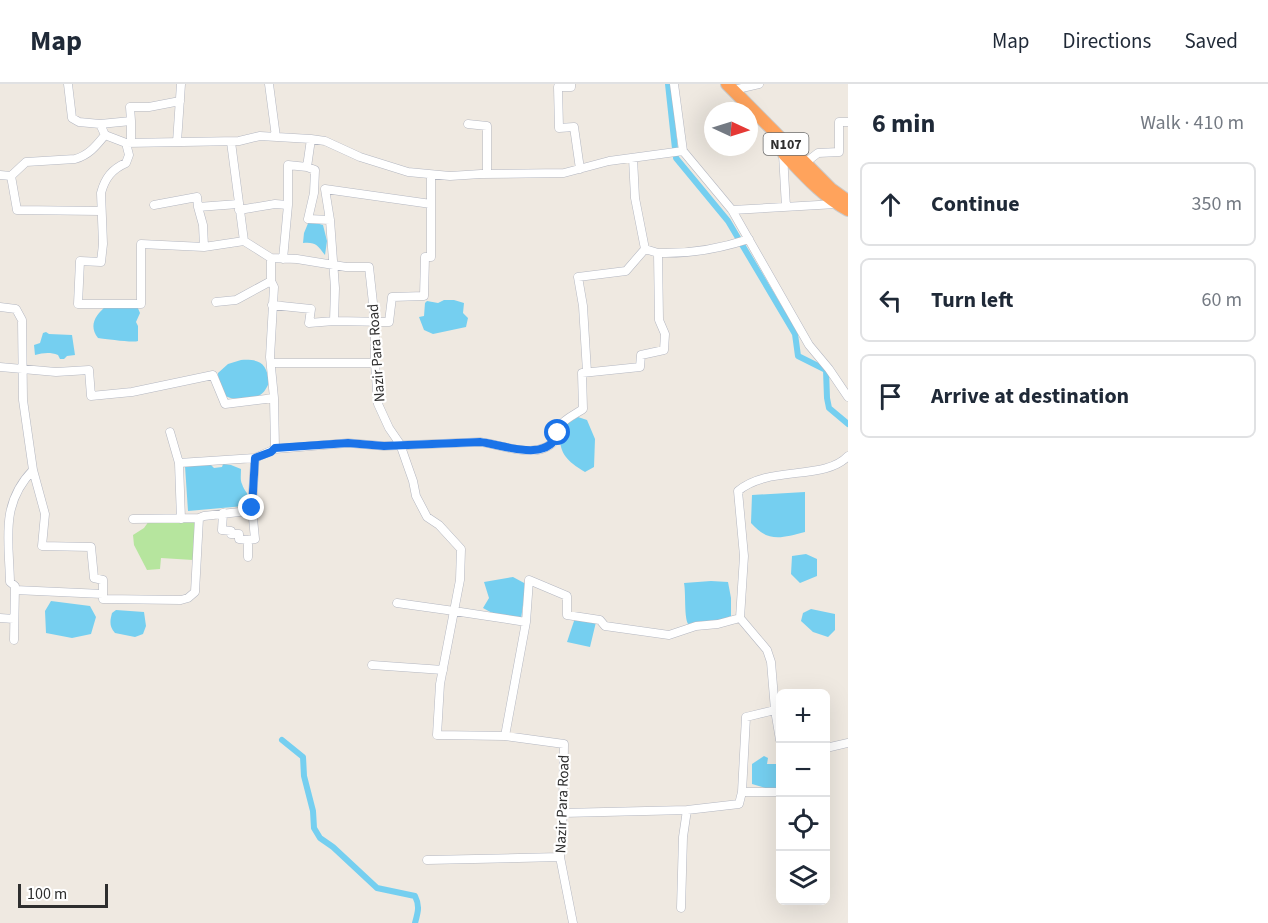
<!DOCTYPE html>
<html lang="en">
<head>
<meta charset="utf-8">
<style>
	body { margin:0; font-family:"Source Sans 3",sans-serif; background:#f2f2f3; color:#1f2937 }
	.controls { position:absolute; right:18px; bottom:18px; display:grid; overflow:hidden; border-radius:9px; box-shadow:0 6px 24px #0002 }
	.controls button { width:54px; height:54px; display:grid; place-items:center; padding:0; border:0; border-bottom:2px solid #e0e1e3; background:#fff; color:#1f2937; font:30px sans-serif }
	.compass { position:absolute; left:704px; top:18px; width:54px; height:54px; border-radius:50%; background:#fff; box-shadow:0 6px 24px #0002; rotate:94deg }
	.scale { position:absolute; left:18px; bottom:15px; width:90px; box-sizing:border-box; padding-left:6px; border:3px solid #2e2e2e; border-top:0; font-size:16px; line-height:21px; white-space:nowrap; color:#2e2e2e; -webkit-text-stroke:4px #fff; paint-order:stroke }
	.stop { position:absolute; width:18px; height:18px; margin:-14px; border:4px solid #1a73e8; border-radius:50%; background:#fff }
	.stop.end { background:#1a73e8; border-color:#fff; box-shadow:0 2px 6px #0008 }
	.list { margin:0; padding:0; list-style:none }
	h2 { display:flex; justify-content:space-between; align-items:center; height:78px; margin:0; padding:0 24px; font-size:26px }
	h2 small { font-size:20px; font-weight:400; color:#747a83 }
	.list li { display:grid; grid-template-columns:39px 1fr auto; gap:18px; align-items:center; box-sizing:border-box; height:84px; margin:0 12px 12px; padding:0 12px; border:2px solid #e0e1e3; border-radius:9px }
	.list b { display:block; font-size:22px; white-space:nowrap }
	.list em { font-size:20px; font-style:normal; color:#747a83 }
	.icon { flex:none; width:33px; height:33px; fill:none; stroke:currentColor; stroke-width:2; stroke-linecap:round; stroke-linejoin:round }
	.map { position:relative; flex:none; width:848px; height:839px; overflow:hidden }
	header { display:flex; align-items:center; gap:36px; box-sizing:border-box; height:84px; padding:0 30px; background:#fff; border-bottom:2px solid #e0e1e3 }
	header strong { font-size:28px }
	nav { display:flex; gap:33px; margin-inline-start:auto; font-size:21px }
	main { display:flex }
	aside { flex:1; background:#fff }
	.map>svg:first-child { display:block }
	.green { fill:#b6e59e }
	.water { fill:#75cff0 }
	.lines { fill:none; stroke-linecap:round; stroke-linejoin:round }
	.canal { stroke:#75cff0; stroke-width:6 }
	.minor-casing { stroke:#b4b7c1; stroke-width:9 }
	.highway-casing { stroke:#c9c9c9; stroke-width:14 }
	.minor { stroke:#fff; stroke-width:8 }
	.highway { stroke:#ffa35c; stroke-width:12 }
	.route { stroke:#1a73e8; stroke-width:8 }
	.labels { text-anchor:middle; stroke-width:4.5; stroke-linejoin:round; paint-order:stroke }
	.shield { fill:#fff; stroke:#6d6d6d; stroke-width:1.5 }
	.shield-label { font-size:14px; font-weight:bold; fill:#2e2e2e }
	.street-label { font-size:15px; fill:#2e2e2e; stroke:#fff }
</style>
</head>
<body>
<header>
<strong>Map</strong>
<nav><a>Map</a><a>Directions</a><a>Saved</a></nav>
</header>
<main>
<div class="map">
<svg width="848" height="839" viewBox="0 0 848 839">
	<rect width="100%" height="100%" fill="#efe9e1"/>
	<path class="green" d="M 149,437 L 196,438 L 193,476 L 161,474 L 160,485 L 147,486 L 134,461 L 133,451 L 144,444 Z"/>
	<path class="water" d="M 309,137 L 323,141 L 327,157 L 325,171 C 317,161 316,158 303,159 L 304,149 Z
		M 444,216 L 454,216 L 464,219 L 463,229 L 468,234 L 466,243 L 433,250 L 424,246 L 419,233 L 424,232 L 425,219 L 427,217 L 438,219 Z
		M 106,222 L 137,222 L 140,229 L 136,238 L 138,242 L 138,257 C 133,259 107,255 98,254 C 88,241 96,231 106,222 Z
		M 46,248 L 49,250 L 72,251 L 75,271 L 67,272 L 64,275 L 60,275 L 58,271 C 50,268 43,269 35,271 L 34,261 L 40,259 L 43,249 Z
		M 241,276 C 260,275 267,279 269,299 C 267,303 264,309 260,311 C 254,315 232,317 226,312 C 221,306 218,296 218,289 L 228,280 Z
		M 578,333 L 587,336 L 595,355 L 594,383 L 585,388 C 565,376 558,368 560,344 Z
		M 210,380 L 214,384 L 222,383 L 223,380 L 231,381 L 241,385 C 241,390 240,396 242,400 C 245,410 253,410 244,422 L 188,427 L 185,382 Z
		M 805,408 L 805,448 C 781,454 769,459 751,439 L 752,411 Z
		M 806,470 L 817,475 L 817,492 L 800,499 L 791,490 L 792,472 Z
		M 513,493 L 526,500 L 521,535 L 494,530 L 483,524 L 489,514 L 484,498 Z
		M 711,497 L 728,498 L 731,514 L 731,532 L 719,537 L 688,540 C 684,532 686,510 684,499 Z
		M 51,517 L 90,522 L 96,533 L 91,550 L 72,554 L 46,549 L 45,527 Z
		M 811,525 L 835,530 L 835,546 L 828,553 L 813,548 L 801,537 L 803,529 Z
		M 116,526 L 144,528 L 146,542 L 143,550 L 135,553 L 115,549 C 109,542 110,537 112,529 Z
		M 575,534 L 596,538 L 590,563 L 567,558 Z
		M 764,672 L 768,674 L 767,680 L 780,680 L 780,705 L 772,706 L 752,700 L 752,680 Z"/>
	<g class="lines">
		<path class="canal" d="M 668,0 L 676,74 L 728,137 L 795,250 L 798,272 L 826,286 L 827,314 L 829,324 L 848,340
			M 282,656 L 303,673 L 304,692 L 313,727 L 314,744 L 320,754 L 333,763 L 377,804 L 415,812 C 420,822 418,828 415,839"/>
		<defs>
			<path id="minor" d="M 68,0 L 72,34 L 79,38 L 100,40 L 105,51
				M 269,0 L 276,53
				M 571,0 L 571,3 L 558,3 L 559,44 L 574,43 L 580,85
				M 674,0 L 683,67 L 732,126 L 809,261 L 829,285 L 848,313
				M 733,6 L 759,0
				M 131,37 L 130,23 L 149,23 L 180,17
				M 100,40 L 131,37 L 131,59
				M 468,40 L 487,42 L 487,89
				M 311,55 L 307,83 L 315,86 L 314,109 L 308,135 L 330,136 L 335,204 L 334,237 L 389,238 L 392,213 L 424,212 L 425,173 L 431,173 L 431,120
				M 177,58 L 181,0
				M 231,58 L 244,157 L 271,174 L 297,175 L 346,183 L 369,183 L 375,237 L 375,279 L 378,320 L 389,344 L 400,360 L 413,397 L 416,412 L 427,433 L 439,441 L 461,465 L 460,496 L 454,527 L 526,538 L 505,652
				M 126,59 L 129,71 L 126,79 C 112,85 105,94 101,109 L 103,160 L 101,178 L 80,177 L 78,220 L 141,220 L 141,160 L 204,163 L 244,157
				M 783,70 L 786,123
				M 805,79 L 818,69 L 839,68 L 839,38 L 848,38
				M 0,91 L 11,92 L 26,78 L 75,75 C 89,71 96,62 105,51 L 126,59 L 239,57 L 260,52 L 311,55 L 325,57 L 360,73 L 408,88 L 450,92 L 481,90 L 564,89 L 609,77 L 683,67
				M 11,92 L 17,126 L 101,127
				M 154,121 L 197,113 L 198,123 L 238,120
				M 198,123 L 203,141 L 204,163
				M 239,126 L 275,120 L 288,121 L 288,81 L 307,83
				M 732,126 L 836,120
				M 330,136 L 325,105 L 431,120 L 431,92
				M 658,169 C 689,170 719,165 749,155
				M 283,175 L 288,121
				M 216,218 L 236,216 L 271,197
				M 272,221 L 311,225 L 309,239 L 334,237
				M 0,223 L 16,225 L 22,236 L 23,316 L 33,386 C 0,420 9,455 10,498 L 15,502 L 14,556
				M 271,279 L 375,279
				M 0,283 L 56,288 L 89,286 L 91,312 L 132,308 L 213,291 L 225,320 L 274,314
				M 587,288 L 583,222 L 578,193 L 626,187 L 645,165
				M 170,348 L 179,379
				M 275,365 L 348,359 L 384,362 L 480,358 C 501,360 539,378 556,355 C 558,352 558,346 560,342 C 564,335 576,330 583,325 L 582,289 L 640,283 L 641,271 L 664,266 L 665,250 L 659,236 L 658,169 L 645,165 L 635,114 L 633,74
				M 33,386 L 45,430 L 42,462 L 91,463 L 94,494 L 103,496 L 103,515 L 181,516 L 188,514 L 195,508 L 199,434 L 204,432 L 248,427 L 252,424 L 255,374 L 275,365 L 274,314 L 270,273 L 274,203 L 271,197 L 271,174
				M 223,429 L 222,446 L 231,447 L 231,450 L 239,450 L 239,455 L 248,456 L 248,473
				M 133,435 L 199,434
				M 181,435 L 179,379 L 255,374
				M 248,456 L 255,455 L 252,424
				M 15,506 L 103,510
				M 397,519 L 454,527 L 440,600 L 437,651 L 505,652 L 564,660 L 563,729 L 560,773 L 573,839
				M 0,534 L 14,535
				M 526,538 L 529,496 L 567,512 L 567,531 L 600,536 L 605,542 L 669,551 L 696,542 L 718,540 L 740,534
				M 372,581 L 443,586
				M 775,626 L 780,656
				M 826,664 L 848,659
				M 742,708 L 780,708
				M 563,729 L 687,726 L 739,720 L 742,708 L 746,633 L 775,626 L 771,578 L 767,566 L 740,534 L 744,472 L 738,407 C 768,381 825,397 848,372
				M 427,776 L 560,773
				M 681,824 L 683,753 L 687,726"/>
			<path id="highway" d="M 727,0 L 831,105 L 848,117
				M 784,70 C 803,90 823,113 848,126"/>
		</defs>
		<use href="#minor" class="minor-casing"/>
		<use href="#highway" class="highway-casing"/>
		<use href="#minor" class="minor"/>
		<use href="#highway" class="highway"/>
	</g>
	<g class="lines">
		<path class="route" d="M 252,424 L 255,374 L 271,368 L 275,364 L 348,359 L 384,362 L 480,358 C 501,360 548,380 558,349"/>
	</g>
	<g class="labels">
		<rect class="shield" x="763.5" y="49" width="45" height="22" rx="4.5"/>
		<g class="shield-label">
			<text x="786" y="65">N107</text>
		</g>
		<g class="street-label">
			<text transform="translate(376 269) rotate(-94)" y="5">Nazir Para Road</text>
			<text transform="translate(562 720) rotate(-88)" y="5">Nazir Para Road</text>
		</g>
	</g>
</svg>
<div class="controls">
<button>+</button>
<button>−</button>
<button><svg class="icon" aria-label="locate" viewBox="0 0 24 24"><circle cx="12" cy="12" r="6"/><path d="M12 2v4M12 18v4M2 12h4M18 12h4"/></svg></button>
<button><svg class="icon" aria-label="layers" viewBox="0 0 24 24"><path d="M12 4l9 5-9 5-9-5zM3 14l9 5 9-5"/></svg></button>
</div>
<svg class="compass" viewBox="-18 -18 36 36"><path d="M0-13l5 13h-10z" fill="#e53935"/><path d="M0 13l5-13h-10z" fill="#747a83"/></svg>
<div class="scale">100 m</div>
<div class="stop" style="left:558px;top:349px"></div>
<div class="stop end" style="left:252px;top:424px"></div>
</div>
<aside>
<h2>6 min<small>Walk · 410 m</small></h2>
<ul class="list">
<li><svg class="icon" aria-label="ahead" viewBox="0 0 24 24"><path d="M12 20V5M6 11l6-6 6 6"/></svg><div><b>Continue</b></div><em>350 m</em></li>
<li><svg class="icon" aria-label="left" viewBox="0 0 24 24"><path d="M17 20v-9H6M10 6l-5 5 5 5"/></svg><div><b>Turn left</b></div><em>60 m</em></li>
<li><svg class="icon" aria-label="arrive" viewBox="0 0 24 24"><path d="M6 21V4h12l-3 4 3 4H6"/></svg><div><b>Arrive at destination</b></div></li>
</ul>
</aside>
</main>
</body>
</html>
